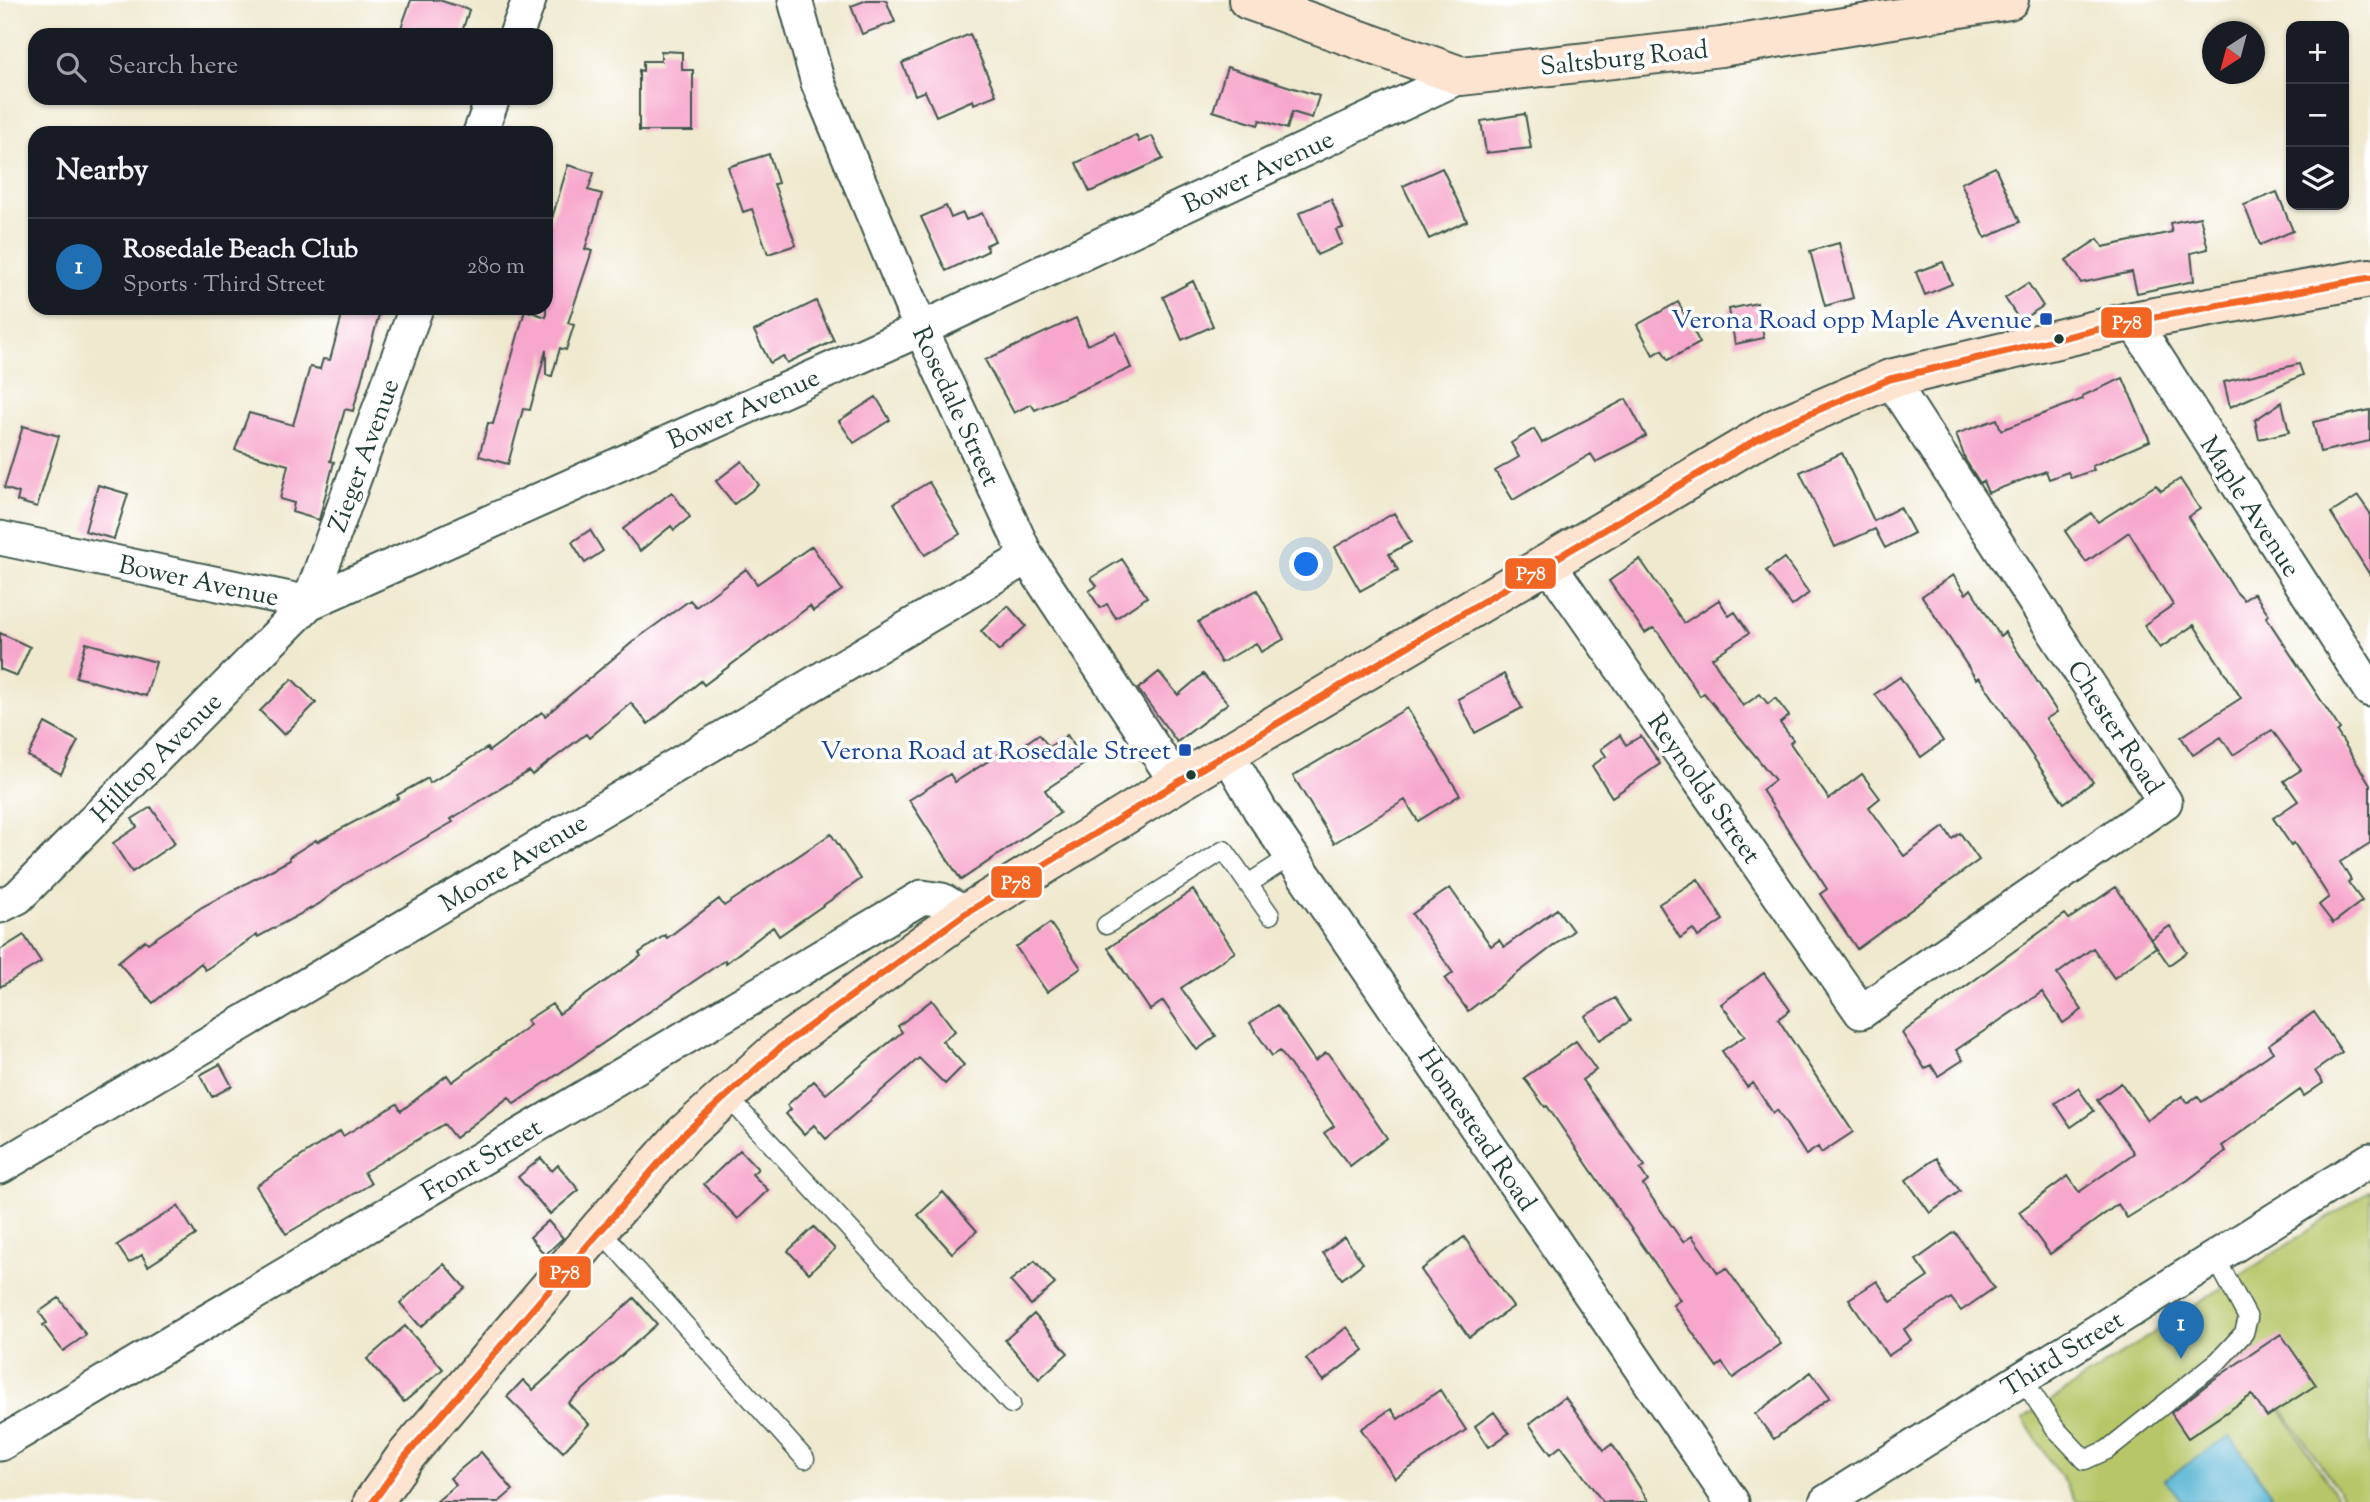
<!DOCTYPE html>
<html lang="en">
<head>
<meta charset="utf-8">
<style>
	body { margin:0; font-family:"Sorts Mill Goudy",serif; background:#242831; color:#f1f3f6 }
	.controls { position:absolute; right:21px; top:21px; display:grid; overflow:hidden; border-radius:14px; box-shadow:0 2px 5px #0004 }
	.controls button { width:63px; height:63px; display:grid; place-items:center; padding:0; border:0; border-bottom:2px solid #363941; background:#171b24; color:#f1f3f6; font:35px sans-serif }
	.compass { position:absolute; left:2202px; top:21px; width:63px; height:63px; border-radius:50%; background:#171b24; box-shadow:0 2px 5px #0004; rotate:216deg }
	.you { position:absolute; left:1307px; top:565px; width:24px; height:24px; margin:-18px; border:5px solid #fff; border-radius:50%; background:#1a73e8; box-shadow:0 0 0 10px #1a73e833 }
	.badge { display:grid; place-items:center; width:46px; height:46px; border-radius:50%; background:#1f6fb2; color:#fff; font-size:23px; font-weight:700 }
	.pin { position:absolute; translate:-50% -58px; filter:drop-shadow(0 2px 4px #0008) }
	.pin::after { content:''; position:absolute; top:37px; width:24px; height:21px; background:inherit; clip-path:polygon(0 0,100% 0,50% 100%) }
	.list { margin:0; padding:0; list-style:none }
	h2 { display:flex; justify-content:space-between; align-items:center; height:91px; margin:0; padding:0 28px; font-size:30px }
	h2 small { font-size:23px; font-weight:400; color:#9ea1a6 }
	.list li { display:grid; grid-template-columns:46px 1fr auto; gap:21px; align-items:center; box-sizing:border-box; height:98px; padding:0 28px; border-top:2px solid #363941 }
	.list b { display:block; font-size:26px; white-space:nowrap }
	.list p { margin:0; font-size:23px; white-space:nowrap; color:#9ea1a6 }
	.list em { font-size:23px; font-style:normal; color:#9ea1a6 }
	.icon { flex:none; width:38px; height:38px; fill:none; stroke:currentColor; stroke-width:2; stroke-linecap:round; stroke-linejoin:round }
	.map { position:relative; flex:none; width:2370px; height:1502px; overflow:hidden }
	.search { position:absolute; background:#171b24; box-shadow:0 2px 5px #0004; left:28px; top:28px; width:525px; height:77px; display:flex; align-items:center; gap:18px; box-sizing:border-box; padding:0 24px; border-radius:21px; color:#9ea1a6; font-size:26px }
	.panel { position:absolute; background:#171b24; box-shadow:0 2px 5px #0004; left:28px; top:126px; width:525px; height:189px; border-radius:21px }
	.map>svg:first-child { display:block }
	.green { fill:#b7c668; stroke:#6b824e; stroke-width:2 }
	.water { fill:#55b3d3; stroke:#3a7884; stroke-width:2 }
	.building { fill:#f7a7cc }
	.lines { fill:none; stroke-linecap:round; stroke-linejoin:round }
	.lane-casing { stroke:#3e574b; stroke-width:21 }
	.street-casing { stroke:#3e574b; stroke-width:37 }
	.secondary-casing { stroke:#3e574b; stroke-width:42 }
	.lane { stroke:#fff; stroke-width:18 }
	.street { stroke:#fff; stroke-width:33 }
	.secondary { stroke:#fde4d0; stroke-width:38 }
	.bus-1-casing { stroke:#fff; stroke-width:12 }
	.bus-1 { stroke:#f26522; stroke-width:7 }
	.transit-dot { fill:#1a4fb4; stroke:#fff; stroke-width:2.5 }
	.bus-dot { fill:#1f3d34; stroke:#fff; stroke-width:2.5 }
	.labels { text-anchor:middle; stroke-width:7; stroke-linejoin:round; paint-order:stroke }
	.street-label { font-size:26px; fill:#1f3d34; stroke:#fff }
	.transit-label { font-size:26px; fill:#164399; stroke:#fff; text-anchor:end }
	.line-badge { stroke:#fff; stroke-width:2.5 }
	.badge-label { font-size:19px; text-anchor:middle; font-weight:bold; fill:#fff }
</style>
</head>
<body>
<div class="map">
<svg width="2370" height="1502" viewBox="0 0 2370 1502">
	<rect width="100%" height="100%" fill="#fff"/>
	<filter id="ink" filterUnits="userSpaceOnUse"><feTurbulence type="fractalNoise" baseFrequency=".0143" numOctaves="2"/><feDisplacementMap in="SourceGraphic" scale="14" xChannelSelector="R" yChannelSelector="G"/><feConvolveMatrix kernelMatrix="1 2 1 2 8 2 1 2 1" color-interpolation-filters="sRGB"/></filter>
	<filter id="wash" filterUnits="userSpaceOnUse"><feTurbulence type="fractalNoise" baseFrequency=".00686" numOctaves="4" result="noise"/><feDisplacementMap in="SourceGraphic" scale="28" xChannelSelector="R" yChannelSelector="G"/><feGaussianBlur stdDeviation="1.57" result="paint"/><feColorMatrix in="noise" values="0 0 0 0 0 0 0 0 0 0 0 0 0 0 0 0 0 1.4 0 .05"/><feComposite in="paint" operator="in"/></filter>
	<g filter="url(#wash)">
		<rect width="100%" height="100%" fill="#efe9cf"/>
		<path class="green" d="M 2370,1190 L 2370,1502 L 2347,1502 L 2238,1345 L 2341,1502 L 2077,1502 L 2023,1419 Z"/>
		<path class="water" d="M 2230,1436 L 2277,1502 L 2182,1502 L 2165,1479 Z"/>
		<g id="blocks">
			<path class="building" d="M 411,0 L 439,0 L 469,10 L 461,35 L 422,35 L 401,28 Z
				M 867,0 L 886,0 L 895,22 L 862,34 L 851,6 Z
				M 970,34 L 996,95 L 974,104 L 973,100 L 936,116 L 925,91 L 915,95 L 902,63 Z
				M 661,51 L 682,52 L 682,70 L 693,70 L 693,131 L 639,131 L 639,70 L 643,71 L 643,61 L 661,61 Z
				M 1227,67 L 1319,96 L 1312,118 L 1292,112 L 1287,129 L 1260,120 L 1258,125 L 1213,111 Z
				M 1525,114 L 1531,148 L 1486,153 L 1481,121 Z
				M 1136,135 L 1139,142 L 1152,136 L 1163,159 L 1090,192 L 1076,163 Z
				M 769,154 L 778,183 L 774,184 L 796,245 L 768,254 L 752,209 L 743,212 L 728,167 Z
				M 568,165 L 594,173 L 588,190 L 602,194 L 585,249 L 592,251 L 568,323 L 574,325 L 566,350 L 560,348 L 552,376 L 546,375 L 546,350 L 530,410 L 523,409 L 508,464 L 479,456 L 488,423 L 493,424 L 525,310 L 546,317 L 546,238 Z
				M 1995,167 L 2020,222 L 1985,238 L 1961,183 Z
				M 1442,168 L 1467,221 L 1429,239 L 1403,186 Z
				M 2277,192 L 2293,231 L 2260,245 L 2244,205 Z
				M 1331,199 L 1343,228 L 1336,230 L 1342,244 L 1317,255 L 1299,213 Z
				M 946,206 L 951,218 L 963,213 L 966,220 L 982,213 L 995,241 L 986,245 L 988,251 L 946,271 L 921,217 Z
				M 2200,217 L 2208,249 L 2191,253 L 2194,281 L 2137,293 L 2132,272 L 2081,283 L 2066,260 L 2098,239 L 2103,247 L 2172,232 L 2170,223 Z
				M 1839,243 L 1853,298 L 1825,306 L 1810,251 Z
				M 1943,262 L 1952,284 L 1925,295 L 1916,272 Z
				M 1193,281 L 1213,326 L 1182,340 L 1163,297 Z
				M 2028,283 L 2043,306 L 2020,321 L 2005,298 Z
				M 816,301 L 834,341 L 787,363 L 783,356 L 770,363 L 754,331 Z
				M 1678,302 L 1700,343 L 1668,360 L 1662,350 L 1653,355 L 1637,325 Z
				M 1757,303 L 1764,338 L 1735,344 L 1729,309 Z
				M 344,308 L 380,311 L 353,411 L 345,409 L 330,461 L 334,462 L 319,520 L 292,512 L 294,503 L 280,499 L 288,465 L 235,450 L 249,413 L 293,425 L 310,367 L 320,369 L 323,359 L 330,360 Z
				M 1076,318 L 1087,345 L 1116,332 L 1131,368 L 1035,410 L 1031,404 L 1014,413 L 985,360 Z
				M 2299,364 L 2303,375 L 2230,407 L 2224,382 Z
				M 2123,378 L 2150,441 L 2092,466 L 2094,470 L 2071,478 L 2068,472 L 2049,479 L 2046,471 L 1988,493 L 1983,481 L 1980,483 L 1966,461 L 1956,434 L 1997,419 L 2001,430 L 2083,399 L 2082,396 Z
				M 876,397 L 890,420 L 854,443 L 839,421 Z
				M 1626,399 L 1646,436 L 1596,462 L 1591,454 L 1513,500 L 1495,471 L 1519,457 L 1511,443 L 1534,429 L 1542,443 Z
				M 2282,402 L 2289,432 L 2259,439 L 2255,420 Z
				M 2370,410 L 2370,441 L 2320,452 L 2313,422 Z
				M 23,426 L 59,436 L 37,507 L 17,501 L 19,493 L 4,488 Z
				M 1842,453 L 1874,521 L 1900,507 L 1914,533 L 1885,548 L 1875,529 L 1835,547 L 1800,472 Z
				M 742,461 L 759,485 L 734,504 L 716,481 Z
				M 2180,479 L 2200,509 L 2188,517 L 2236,592 L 2244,600 L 2254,593 L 2269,615 L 2266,617 L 2340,729 L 2337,732 L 2370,784 L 2370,843 L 2340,862 L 2351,880 L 2348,882 L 2362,901 L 2333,923 L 2319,905 L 2329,897 L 2294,843 L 2291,845 L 2273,818 L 2298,801 L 2284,781 L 2301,770 L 2272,730 L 2233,755 L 2221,737 L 2193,755 L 2181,737 L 2241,698 L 2194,625 L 2160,648 L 2144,625 L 2173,605 L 2129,532 L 2086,562 L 2065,531 L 2091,513 L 2098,522 L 2156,485 L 2161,491 Z
				M 929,482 L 960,534 L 925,555 L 894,503 Z
				M 98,485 L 128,494 L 114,539 L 85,531 Z
				M 672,492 L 690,517 L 674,530 L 671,526 L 640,551 L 623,529 Z
				M 2358,496 L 2370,513 L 2370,575 L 2331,513 Z
				M 1394,513 L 1411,542 L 1389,554 L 1398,570 L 1360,591 L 1335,547 Z
				M 590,530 L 603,551 L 585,563 L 572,542 Z
				M 812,546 L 842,590 L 813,611 L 810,606 L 704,685 L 701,681 L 648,724 L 631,703 L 589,738 L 586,734 L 532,775 L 529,771 L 451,819 L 453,822 L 345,884 L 319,904 L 258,937 L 257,935 L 205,970 L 201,963 L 153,1003 L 118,962 L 145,940 L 148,943 L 202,907 L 290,860 L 289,857 L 316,840 L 317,842 L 399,798 L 397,795 L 428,778 L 430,783 L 487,748 L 489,751 L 542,712 L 545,716 L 635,640 L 690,600 L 696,607 L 746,569 L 757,584 Z
				M 1784,558 L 1809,593 L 1792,606 L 1766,571 Z
				M 1122,559 L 1147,597 L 1116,618 L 1107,604 L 1100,608 L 1089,591 L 1097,586 L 1091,578 Z
				M 1640,559 L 1684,623 L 1719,600 L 1729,616 L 1735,612 L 1749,633 L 1712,658 L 1743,706 L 1760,694 L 1768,704 L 1775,698 L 1789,716 L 1780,723 L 1793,740 L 1790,743 L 1829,799 L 1862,774 L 1880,798 L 1869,807 L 1904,856 L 1944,827 L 1952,839 L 1960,833 L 1979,860 L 1857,949 L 1820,894 L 1827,889 L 1762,790 L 1775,780 L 1704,693 L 1700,696 L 1658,632 L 1653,628 L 1645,633 L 1609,581 Z
				M 1953,575 L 1966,594 L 1971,589 L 2000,636 L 2005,632 L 2057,712 L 2046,719 L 2093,782 L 2064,803 L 1979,677 L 1976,679 L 1922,596 Z
				M 1257,590 L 1284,639 L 1261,652 L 1256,643 L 1221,663 L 1198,622 Z
				M 1008,606 L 1026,626 L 999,651 L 981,631 Z
				M 0,633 L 30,647 L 17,676 L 0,669 Z
				M 86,643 L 156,662 L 146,696 L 76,677 Z
				M 1159,672 L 1178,695 L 1203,674 L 1228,703 L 1177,742 L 1138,689 Z
				M 1504,674 L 1522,708 L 1475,733 L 1458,699 Z
				M 1900,677 L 1943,741 L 1921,757 L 1875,694 Z
				M 292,679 L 316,703 L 284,735 L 260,711 Z
				M 1407,708 L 1460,795 L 1418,821 L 1405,800 L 1334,843 L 1293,776 Z
				M 45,723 L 78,741 L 61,774 L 28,756 Z
				M 1039,734 L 1049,747 L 1067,735 L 1086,763 L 1045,790 L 1060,813 L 961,880 L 909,800 L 950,774 L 955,782 L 1001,753 L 1004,758 Z
				M 1620,735 L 1626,745 L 1641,736 L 1660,764 L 1612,797 L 1592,766 L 1606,756 L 1601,749 Z
				M 151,807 L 175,843 L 132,872 L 113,843 L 137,827 L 132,819 Z
				M 831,834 L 861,879 L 779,936 L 773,927 L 726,963 L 725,960 L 514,1104 L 509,1097 L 455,1138 L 444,1124 L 364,1172 L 371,1184 L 286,1234 L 256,1186 L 340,1131 L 343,1136 L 397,1104 L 401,1111 L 447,1075 L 452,1082 L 530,1025 L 527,1020 L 552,1004 L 559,1014 L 641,956 L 639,953 L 665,935 L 667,938 L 719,899 L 724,906 Z
				M 1698,879 L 1723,920 L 1698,937 L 1693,929 L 1680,938 L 1659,904 Z
				M 2116,887 L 2156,947 L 2114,978 L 2093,948 L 2057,974 L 2082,1010 L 2063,1023 L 2042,992 L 1956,1050 L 1963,1060 L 1938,1076 L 1931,1065 L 1925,1069 L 1902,1033 L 2065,914 L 2069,919 Z
				M 1450,888 L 1491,946 L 1499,940 L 1504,947 L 1557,909 L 1573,931 L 1468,1011 L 1445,979 L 1453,973 L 1412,914 Z
				M 1193,890 L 1235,952 L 1181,988 L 1216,1036 L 1197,1050 L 1163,1001 L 1150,1010 L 1108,948 Z
				M 1050,923 L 1081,968 L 1047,992 L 1016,947 Z
				M 2170,926 L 2187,952 L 2169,965 L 2151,939 Z
				M 24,935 L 41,962 L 0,987 L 0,950 Z
				M 1764,973 L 1790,1010 L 1778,1019 L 1853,1132 L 1821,1153 L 1818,1147 L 1806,1155 L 1777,1110 L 1773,1113 L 1753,1083 L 1747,1087 L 1722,1051 L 1745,1036 L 1721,1004 Z
				M 1615,998 L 1630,1021 L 1599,1040 L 1585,1016 Z
				M 932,1000 L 955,1031 L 942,1041 L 964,1065 L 945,1084 L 919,1058 L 826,1139 L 814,1125 L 804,1134 L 786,1114 L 791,1109 L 787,1105 L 814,1081 L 826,1094 L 902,1032 L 898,1026 Z
				M 1277,1005 L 1315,1061 L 1326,1053 L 1330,1055 L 1387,1138 L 1350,1166 L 1324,1133 L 1334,1126 L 1280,1051 L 1272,1056 L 1250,1023 Z
				M 2314,1012 L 2342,1052 L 2315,1071 L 2323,1083 L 2304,1096 L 2300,1090 L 2222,1146 L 2226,1151 L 2188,1180 L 2127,1218 L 2118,1204 L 2050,1254 L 2019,1212 L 2068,1176 L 2079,1192 L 2134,1153 L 2097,1100 L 2121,1083 L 2147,1120 L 2182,1096 L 2187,1103 L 2197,1096 L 2202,1102 L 2273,1052 L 2268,1045 Z
				M 1576,1041 L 1596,1070 L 1582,1080 L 1645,1166 L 1640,1169 L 1648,1181 L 1643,1185 L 1683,1242 L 1692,1236 L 1718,1273 L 1726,1268 L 1781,1344 L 1733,1378 L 1722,1363 L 1717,1367 L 1673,1305 L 1680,1300 L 1547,1106 L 1545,1107 L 1524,1078 Z
				M 220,1064 L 232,1086 L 212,1097 L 200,1075 Z
				M 2078,1088 L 2094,1111 L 2071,1127 L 2055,1103 Z
				M 740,1150 L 758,1169 L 752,1174 L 768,1190 L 738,1219 L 704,1184 Z
				M 541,1158 L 552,1171 L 558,1165 L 579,1190 L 550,1214 L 518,1177 Z
				M 1936,1158 L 1960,1191 L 1930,1213 L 1906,1180 Z
				M 943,1192 L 977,1231 L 952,1253 L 918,1215 Z
				M 178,1206 L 196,1235 L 148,1266 L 142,1255 L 129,1263 L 117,1245 Z
				M 548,1221 L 563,1238 L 545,1255 L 530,1237 Z
				M 814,1227 L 835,1249 L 809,1273 L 788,1251 Z
				M 1955,1232 L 1994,1288 L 1961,1311 L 1951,1298 L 1904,1329 L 1911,1340 L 1888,1356 L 1849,1299 L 1877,1281 L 1891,1302 L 1928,1277 L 1916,1260 Z
				M 1344,1237 L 1363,1263 L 1342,1279 L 1323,1253 Z
				M 1464,1237 L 1513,1307 L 1469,1337 L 1421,1270 Z
				M 1035,1261 L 1055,1284 L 1031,1305 L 1010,1281 Z
				M 444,1264 L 465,1288 L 421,1327 L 400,1303 Z
				M 59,1298 L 86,1335 L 63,1351 L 43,1325 L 47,1323 L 39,1312 Z
				M 634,1298 L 657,1324 L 568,1403 L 589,1424 L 563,1452 L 507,1397 L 523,1380 L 533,1390 Z
				M 1034,1314 L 1068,1353 L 1039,1379 L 1005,1340 Z
				M 405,1326 L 443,1369 L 404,1402 L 367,1359 Z
				M 1347,1327 L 1364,1350 L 1323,1381 L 1306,1359 Z
				M 2281,1334 L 2316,1385 L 2267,1417 L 2252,1395 L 2188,1438 L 2171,1413 L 2213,1380 Z
				M 1811,1372 L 1830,1397 L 1774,1439 L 1755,1414 Z
				M 1440,1390 L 1466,1430 L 1395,1478 L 1361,1429 L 1391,1409 L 1398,1419 Z
				M 1565,1397 L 1604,1450 L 1612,1444 L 1649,1502 L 1603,1502 L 1561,1446 L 1551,1454 L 1529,1424 Z
				M 1494,1412 L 1509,1433 L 1489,1447 L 1475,1426 Z
				M 481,1452 L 513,1490 L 499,1502 L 436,1502 L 456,1485 L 450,1478 Z"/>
		</g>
	</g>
	<g filter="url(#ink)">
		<use href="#blocks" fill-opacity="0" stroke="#3e574b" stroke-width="2"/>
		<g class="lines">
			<defs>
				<path id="lane" d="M 1248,884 L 1270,915
					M 1106,925 L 1224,850 L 1248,884 L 1291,856
					M 727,1096 L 1011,1404
					M 599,1229 L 805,1459
					M 2022,1378 L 2055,1428 L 2085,1460 L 2107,1450 L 2218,1361 L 2244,1333 L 2248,1318 L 2215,1257"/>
				<path id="street" d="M 795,0 L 818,83 L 921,329 L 1027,557 L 1177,783
					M 516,35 L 529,0
					M 480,133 L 493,98
					M 2133,321 L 2370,690
					M 0,538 L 309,603 L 921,329 L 1461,76
					M 1549,564 L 1861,1012 L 2165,802 L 1890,379
					M 1228,754 L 1260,810 L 1732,1502
					M 0,906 L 18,897 L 309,603 L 416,308
					M 0,1167 L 1027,557
					M 0,1444 L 922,897 L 942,900 L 965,914
					M 1826,1502 L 2370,1160"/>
				<path id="secondary" d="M 1248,0 L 1461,76 L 1721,47 L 2009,0
					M 373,1502 L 405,1457 L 599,1229 L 684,1134 L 782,1046 L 965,914 L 1177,783 L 1776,428 L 1890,379 L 2133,321 L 2370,278"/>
			</defs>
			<use href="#lane" class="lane-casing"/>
			<use href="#street" class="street-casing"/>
			<use href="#secondary" class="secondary-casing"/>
			<use href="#lane" class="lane"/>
			<use href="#street" class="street"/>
			<use href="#secondary" class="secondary"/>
			<defs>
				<path id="bus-1" d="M 373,1502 L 405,1457 L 684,1134 L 782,1046 L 965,914 L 1177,783 L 1776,428 L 1890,379 L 2133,321 L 2370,278"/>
			</defs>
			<use href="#bus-1" class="bus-1-casing"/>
			<use href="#bus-1" class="bus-1"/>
		</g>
	</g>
	<g class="transit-dot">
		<rect x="2039" y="312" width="14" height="14" rx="3.5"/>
		<rect x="1178" y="743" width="14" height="14" rx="3.5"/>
	</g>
	<g class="bus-dot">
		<circle cx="2059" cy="339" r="6"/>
		<circle cx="1191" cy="775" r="6"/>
	</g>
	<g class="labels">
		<g class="street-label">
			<text transform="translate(1624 57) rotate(-6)" y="9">Saltsburg Road</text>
			<text transform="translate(1258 171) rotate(-25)" y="9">Bower Avenue</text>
			<text transform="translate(957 406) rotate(65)" y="9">Rosedale Street</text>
			<text transform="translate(743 408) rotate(-24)" y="9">Bower Avenue</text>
			<text transform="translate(363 455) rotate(-70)" y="9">Zieger Avenue</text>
			<text transform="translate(2251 506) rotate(57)" y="9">Maple Avenue</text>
			<text transform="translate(199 580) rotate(12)" y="9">Bower Avenue</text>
			<text transform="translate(2116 727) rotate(57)" y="9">Chester Road</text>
			<text transform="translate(156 757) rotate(-45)" y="9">Hilltop Avenue</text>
			<text transform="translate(1705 788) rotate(55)" y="9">Reynolds Street</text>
			<text transform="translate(513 862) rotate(-31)" y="9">Moore Avenue</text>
			<text transform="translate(1478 1129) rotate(56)" y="9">Homestead Road</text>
			<text transform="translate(481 1159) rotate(-31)" y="9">Front Street</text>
			<text transform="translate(2062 1353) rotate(-32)" y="9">Third Street</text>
		</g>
		<g class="transit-label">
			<text x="2032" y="328">Verona Road opp Maple Avenue</text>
			<text x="1171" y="759">Verona Road at Rosedale Street</text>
		</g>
	</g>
	<g class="line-badge">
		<rect x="2100" y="306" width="53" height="33" rx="7" fill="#f26522"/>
		<rect x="1504" y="557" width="53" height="33" rx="7" fill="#f26522"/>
		<rect x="990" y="865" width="53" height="34" rx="7" fill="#f26522"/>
		<rect x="538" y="1255" width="54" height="34" rx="7" fill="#f26522"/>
	</g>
	<g class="badge-label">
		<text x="2127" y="329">P78</text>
		<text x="1531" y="580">P78</text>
		<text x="1016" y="889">P78</text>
		<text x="565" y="1279">P78</text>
	</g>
</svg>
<div class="controls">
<button>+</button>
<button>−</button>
<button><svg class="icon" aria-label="layers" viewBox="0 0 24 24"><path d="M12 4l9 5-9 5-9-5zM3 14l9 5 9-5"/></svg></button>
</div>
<svg class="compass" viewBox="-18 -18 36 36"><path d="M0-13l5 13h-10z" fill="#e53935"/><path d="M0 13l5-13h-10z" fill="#9ea1a6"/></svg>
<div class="you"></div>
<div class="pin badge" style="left:2181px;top:1359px">1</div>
<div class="search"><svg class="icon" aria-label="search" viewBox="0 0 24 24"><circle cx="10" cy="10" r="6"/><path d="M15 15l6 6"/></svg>Search here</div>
<section class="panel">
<h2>Nearby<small></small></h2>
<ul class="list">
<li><span class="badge">1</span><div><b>Rosedale Beach Club</b><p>Sports · Third Street</p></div><em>280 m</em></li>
</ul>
</section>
</div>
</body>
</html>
